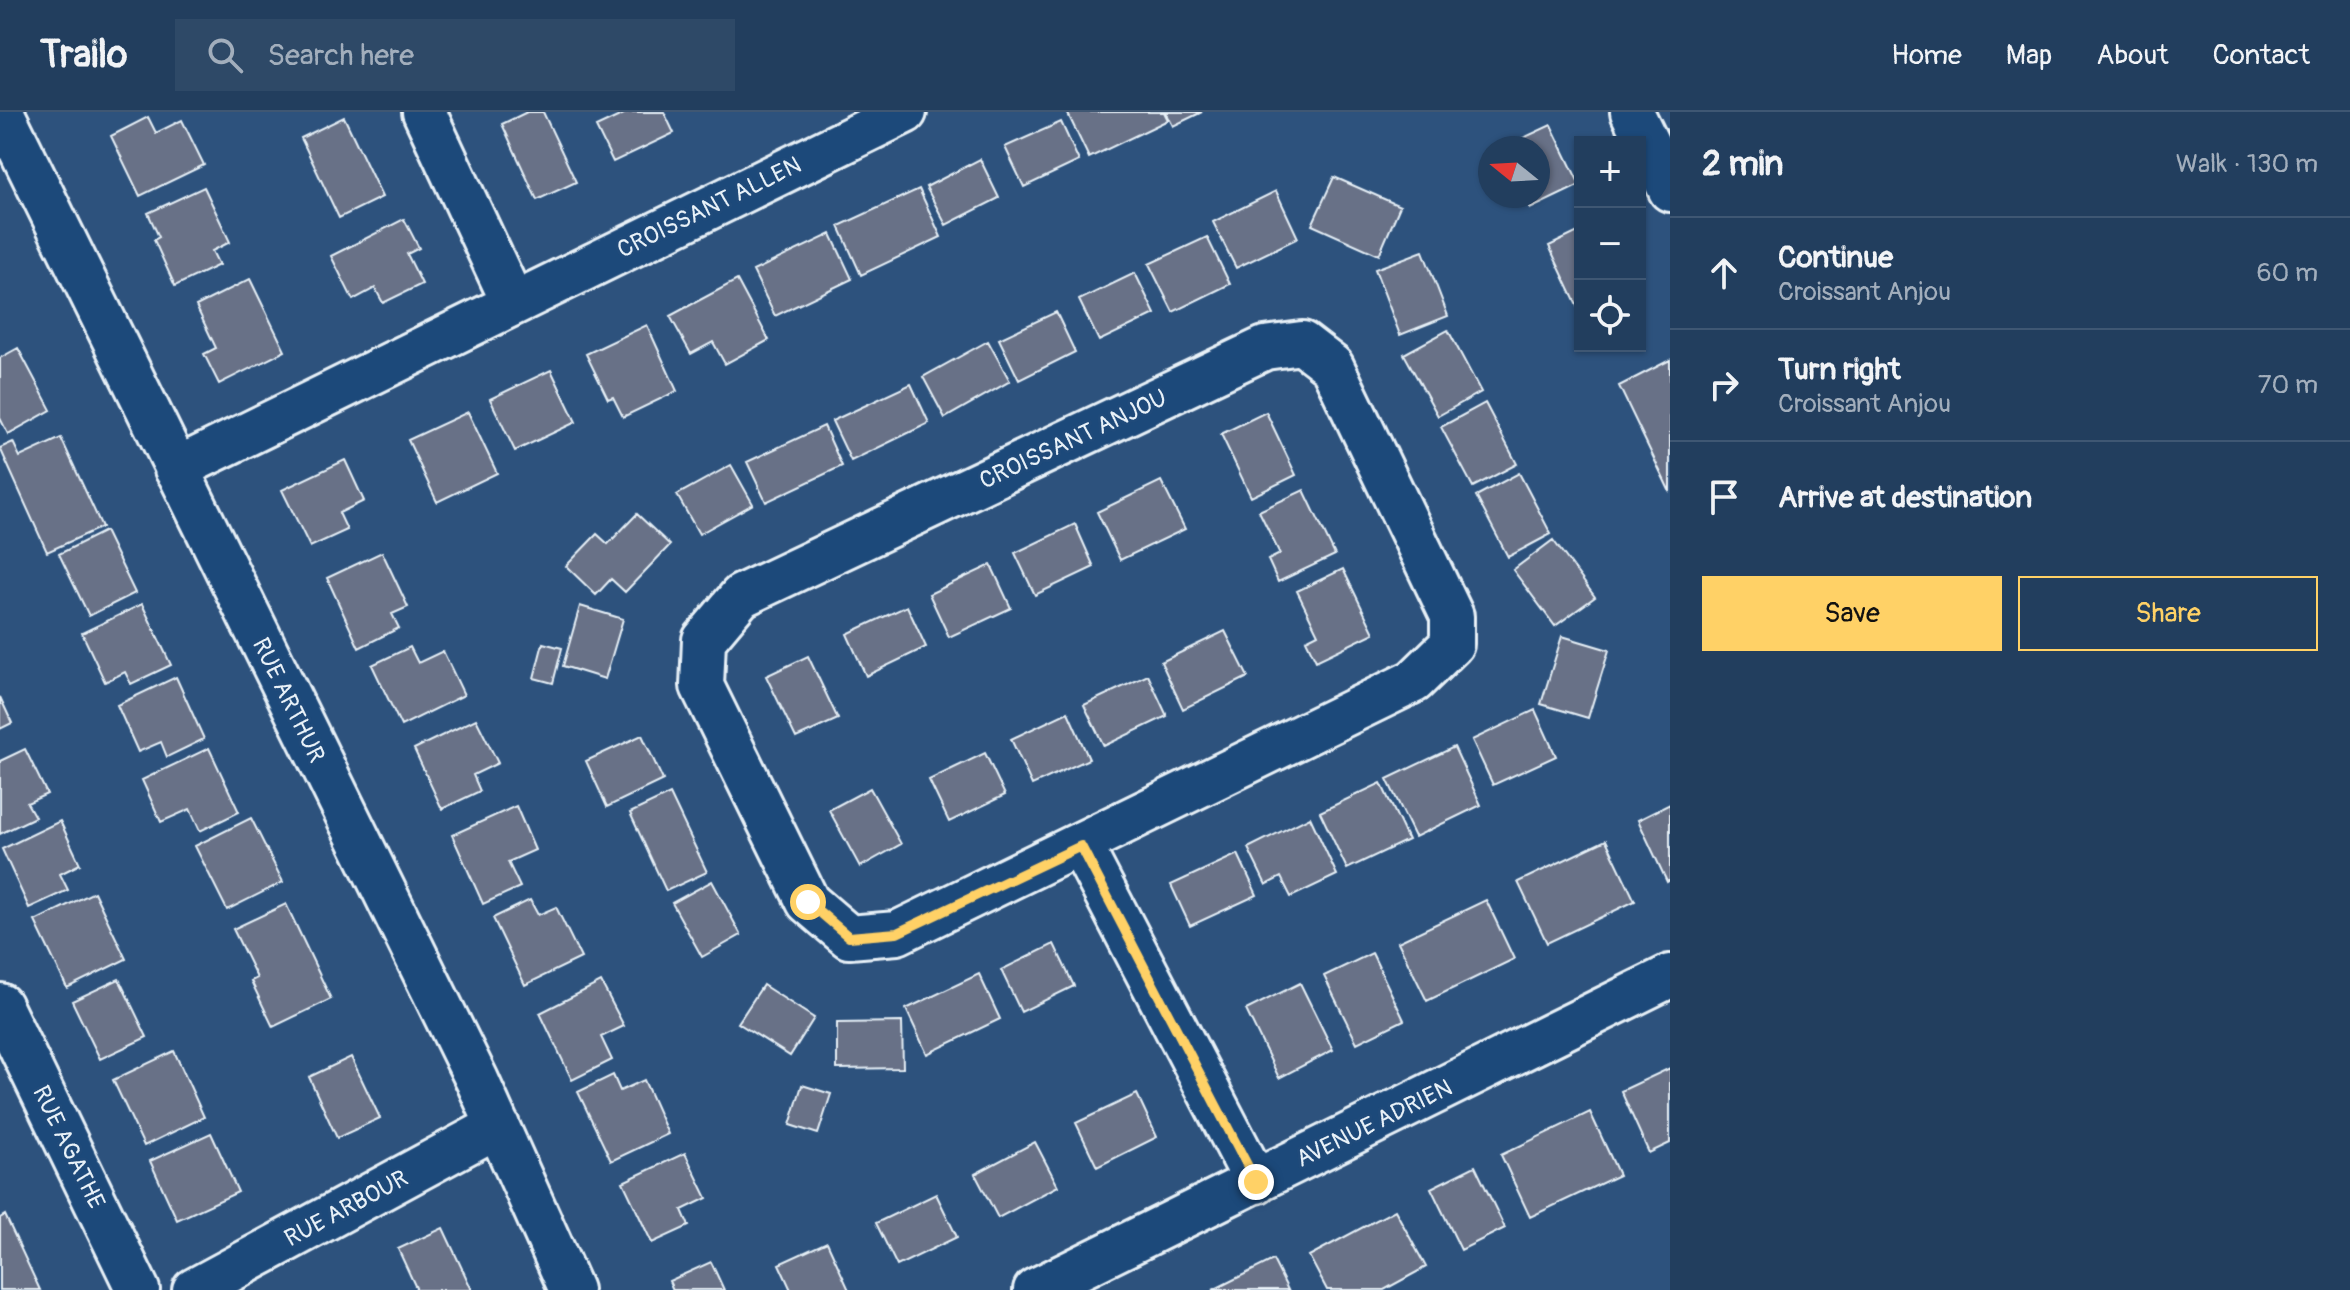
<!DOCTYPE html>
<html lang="en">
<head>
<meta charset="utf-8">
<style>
	body { margin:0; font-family:Pangolin,sans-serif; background:#2e4967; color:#f1f3f6 }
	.controls { position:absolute; right:24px; top:24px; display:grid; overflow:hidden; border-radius:0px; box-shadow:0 2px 6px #0004 }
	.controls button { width:72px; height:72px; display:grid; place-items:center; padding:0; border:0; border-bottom:2px solid #3f5773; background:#223e5e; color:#f1f3f6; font:40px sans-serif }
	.compass { position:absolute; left:1478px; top:24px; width:72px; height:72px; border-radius:50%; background:#223e5e; box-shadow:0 2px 6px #0004; rotate:288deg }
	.stop { position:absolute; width:24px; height:24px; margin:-18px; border:6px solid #ffd166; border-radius:50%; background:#fff }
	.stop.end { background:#ffd166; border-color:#fff; box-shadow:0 2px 8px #0008 }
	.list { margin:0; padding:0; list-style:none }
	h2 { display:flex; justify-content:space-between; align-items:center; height:104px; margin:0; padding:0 32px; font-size:34px }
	h2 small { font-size:26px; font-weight:400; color:#a2aebc }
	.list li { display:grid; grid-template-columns:52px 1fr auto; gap:24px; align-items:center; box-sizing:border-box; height:112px; padding:0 32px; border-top:2px solid #3f5773 }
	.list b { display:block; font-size:30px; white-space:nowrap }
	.list p { margin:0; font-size:26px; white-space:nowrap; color:#a2aebc }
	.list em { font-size:26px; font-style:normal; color:#a2aebc }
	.actions { display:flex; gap:16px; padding:24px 32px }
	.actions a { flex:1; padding:18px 0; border:2px solid #ffd166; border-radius:0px; text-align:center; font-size:28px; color:#ffd166 }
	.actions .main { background:#ffd166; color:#111 }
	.icon { flex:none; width:44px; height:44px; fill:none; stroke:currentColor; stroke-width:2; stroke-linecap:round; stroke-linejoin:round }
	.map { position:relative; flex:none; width:1670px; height:1178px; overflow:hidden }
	header { display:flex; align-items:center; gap:48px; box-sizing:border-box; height:112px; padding:0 40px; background:#223e5e; border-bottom:2px solid #3f5773 }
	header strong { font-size:38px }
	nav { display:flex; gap:44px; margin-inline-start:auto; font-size:28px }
	.search { width:560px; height:72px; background:#2e4967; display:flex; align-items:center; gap:20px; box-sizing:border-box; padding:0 28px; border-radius:0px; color:#a2aebc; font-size:30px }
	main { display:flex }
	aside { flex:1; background:#223e5e }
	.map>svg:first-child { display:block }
	.building { fill:#677187; stroke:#e8f1f8; stroke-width:2 }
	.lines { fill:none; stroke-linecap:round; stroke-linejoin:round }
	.street-casing { stroke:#e8f1f8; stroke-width:48 }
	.street { stroke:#1f4a7a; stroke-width:42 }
	.route { stroke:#ffd166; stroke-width:10 }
	.labels { text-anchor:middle; stroke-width:6; stroke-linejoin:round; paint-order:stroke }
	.street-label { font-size:24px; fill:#e8f1f8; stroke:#1f4a7a }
</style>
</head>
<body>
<header>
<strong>Trailo</strong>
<div class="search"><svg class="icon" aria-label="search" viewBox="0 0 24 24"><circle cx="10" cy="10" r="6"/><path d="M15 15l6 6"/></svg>Search here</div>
<nav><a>Home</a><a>Map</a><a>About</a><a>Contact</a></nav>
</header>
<main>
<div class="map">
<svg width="1670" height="1178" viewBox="0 0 1670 1178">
	<rect width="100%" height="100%" fill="#2d527d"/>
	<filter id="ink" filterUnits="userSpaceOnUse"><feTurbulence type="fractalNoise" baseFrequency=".0125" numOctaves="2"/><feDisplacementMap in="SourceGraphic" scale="16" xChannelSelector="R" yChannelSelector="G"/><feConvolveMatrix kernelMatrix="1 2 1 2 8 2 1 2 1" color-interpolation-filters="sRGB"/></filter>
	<g filter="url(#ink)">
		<path class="building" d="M 527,0 L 543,0 L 576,70 L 537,88 L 502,12 Z
			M 628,0 L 664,0 L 674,21 L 613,50 L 596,15 Z
			M 1071,0 L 1164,0 L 1168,8 L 1089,46 L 1068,2 Z
			M 1166,0 L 1202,0 L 1173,14 Z
			M 148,5 L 156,21 L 182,8 L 204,53 L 140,84 L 111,24 Z
			M 344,5 L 382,85 L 339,106 L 301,26 Z
			M 1061,10 L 1079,49 L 1024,75 L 1005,35 Z
			M 1551,13 L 1580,73 L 1530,97 L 1524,84 L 1538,84 L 1538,36 L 1502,36 Z
			M 980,47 L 999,86 L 946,113 L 926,75 Z
			M 1334,65 L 1400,94 L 1379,143 L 1312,113 Z
			M 204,75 L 230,130 L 212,139 L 219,153 L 175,174 L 154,128 L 159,125 L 148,101 Z
			M 919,77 L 941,125 L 861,163 L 839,114 Z
			M 1276,79 L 1298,126 L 1236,156 L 1213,110 Z
			M 404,107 L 419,136 L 407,142 L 422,172 L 383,191 L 375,176 L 353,188 L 331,144 Z
			M 1580,119 L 1580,195 L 1578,196 L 1549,134 Z
			M 831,122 L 852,167 L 775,204 L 753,159 Z
			M 1207,125 L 1230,172 L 1173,200 L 1149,152 Z
			M 1423,139 L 1448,204 L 1400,223 L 1375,157 Z
			M 1135,161 L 1155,202 L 1099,229 L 1079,188 Z
			M 250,167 L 285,239 L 219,272 L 204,242 L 216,236 L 196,194 Z
			M 737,168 L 769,228 L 725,252 L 713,230 L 691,242 L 670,204 Z
			M 1056,200 L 1075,240 L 1019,268 L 999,227 Z
			M 647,213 L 677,279 L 623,305 L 613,285 L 608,287 L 586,242 Z
			M 1448,218 L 1481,280 L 1438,304 L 1404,242 Z
			M 988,229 L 1010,269 L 945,306 L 923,265 Z
			M 18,236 L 51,298 L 8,322 L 0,306 L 0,246 Z
			M 1670,248 L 1670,380 L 1619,274 Z
			M 551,258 L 576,310 L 515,339 L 490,287 Z
			M 911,272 L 929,311 L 851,349 L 832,309 Z
			M 1485,291 L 1517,352 L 1473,375 L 1441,315 Z
			M 468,300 L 497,361 L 437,390 L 408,328 Z
			M 1266,300 L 1296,363 L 1251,385 L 1221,322 Z
			M 824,314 L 842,354 L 766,390 L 747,350 Z
			M 61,326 L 102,415 L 47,440 L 0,336 L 13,330 L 20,345 Z
			M 345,348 L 364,389 L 339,401 L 347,418 L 310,435 L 282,378 Z
			M 731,353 L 753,392 L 699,422 L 677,383 Z
			M 1519,361 L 1551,422 L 1508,445 L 1476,384 Z
			M 1161,369 L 1185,417 L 1120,448 L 1097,400 Z
			M 1304,378 L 1335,443 L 1278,470 L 1268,448 L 1280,442 L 1259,399 Z
			M 637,402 L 670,433 L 625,480 L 611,467 L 596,483 L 566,454 L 597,422 L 608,432 Z
			M 1075,412 L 1094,455 L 1035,483 L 1015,441 Z
			M 105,419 L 135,481 L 89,504 L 59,442 Z
			M 1553,428 L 1595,485 L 1555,514 L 1513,458 Z
			M 382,440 L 408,495 L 392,502 L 399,516 L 359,536 L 327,466 Z
			M 991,453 L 1011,496 L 949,525 L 929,482 Z
			M 1343,457 L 1374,521 L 1316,549 L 1306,528 L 1318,522 L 1297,479 Z
			M 142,492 L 171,553 L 131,572 L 125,560 L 105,570 L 82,521 Z
			M 580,494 L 623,507 L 605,567 L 563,554 Z
			M 907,494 L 926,535 L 866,564 L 847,522 Z
			M 1225,519 L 1248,565 L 1183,597 L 1161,550 Z
			M 1562,524 L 1609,538 L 1588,606 L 1541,592 Z
			M 543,531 L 562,536 L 553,571 L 534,566 Z
			M 410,535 L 418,551 L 443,539 L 464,583 L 401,614 L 372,553 Z
			M 808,544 L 838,607 L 796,626 L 766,564 Z
			M 1148,563 L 1167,604 L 1104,634 L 1084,593 Z
			M 176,565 L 204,627 L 167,645 L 161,630 L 138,640 L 117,593 Z
			M 0,585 L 12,611 L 0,617 Z
			M 1535,598 L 1556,644 L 1493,673 L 1472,628 Z
			M 1068,600 L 1089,647 L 1032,673 L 1011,627 Z
			M 476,607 L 498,651 L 473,663 L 480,679 L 442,697 L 414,637 Z
			M 642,623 L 663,668 L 607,695 L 586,649 Z
			M 1454,635 L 1481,693 L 1415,725 L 1387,667 Z
			M 209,636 L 239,700 L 200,719 L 190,697 L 161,710 L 142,668 Z
			M 25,637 L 47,682 L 27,691 L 35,705 L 0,722 L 0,649 Z
			M 985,641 L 1005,683 L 949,710 L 929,668 Z
			M 1381,671 L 1408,728 L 1347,757 L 1320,700 Z
			M 870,676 L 901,732 L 860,755 L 829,698 Z
			M 670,682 L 707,760 L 666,779 L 630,701 Z
			M 1670,692 L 1670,768 L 1667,770 L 1638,708 Z
			M 516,694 L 535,738 L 508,750 L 520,775 L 483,792 L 452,723 Z
			M 1310,705 L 1337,763 L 1291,785 L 1281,765 L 1266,773 L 1248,736 Z
			M 251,706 L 283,770 L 227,798 L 195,734 Z
			M 60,709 L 80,752 L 60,762 L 68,778 L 29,796 L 2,737 Z
			M 1606,728 L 1635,789 L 1547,831 L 1518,770 Z
			M 1238,742 L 1257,783 L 1190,814 L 1171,773 Z
			M 712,769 L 741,823 L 702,845 L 672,791 Z
			M 94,780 L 126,847 L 67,876 L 35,809 Z
			M 530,788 L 538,803 L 556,795 L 581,846 L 525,873 L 493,806 Z
			M 1486,788 L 1514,847 L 1427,889 L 1398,830 Z
			M 286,792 L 331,887 L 273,915 L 251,869 L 257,866 L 233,817 Z
			M 1054,832 L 1074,874 L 1021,900 L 1001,858 Z
			M 1372,841 L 1404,908 L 1357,931 L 1324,864 Z
			M 979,862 L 1000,907 L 927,942 L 906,897 Z
			M 119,867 L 147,925 L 100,947 L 72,889 Z
			M 601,870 L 624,914 L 601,925 L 612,948 L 572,968 L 540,901 Z
			M 1300,871 L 1333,938 L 1279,966 L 1246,898 Z
			M 763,873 L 814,906 L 790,944 L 738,911 Z
			M 902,910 L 903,956 L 837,957 L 837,911 Z
			M 174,939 L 204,1005 L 144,1034 L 113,968 Z
			M 351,945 L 380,1006 L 337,1026 L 309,965 Z
			M 1670,956 L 1670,1031 L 1649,1041 L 1621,979 Z
			M 613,963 L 620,979 L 644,968 L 668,1022 L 611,1049 L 578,980 Z
			M 802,973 L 831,982 L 818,1022 L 790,1013 Z
			M 1137,982 L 1157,1025 L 1097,1055 L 1076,1011 Z
			M 1590,1000 L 1619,1063 L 1530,1105 L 1501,1043 Z
			M 211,1021 L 238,1080 L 177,1108 L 150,1049 Z
			M 1035,1030 L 1058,1074 L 998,1106 L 975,1062 Z
			M 685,1041 L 707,1086 L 682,1098 L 689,1114 L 652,1131 L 623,1070 Z
			M 1475,1054 L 1505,1116 L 1461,1138 L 1431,1076 Z
			M 936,1082 L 957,1125 L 897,1154 L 876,1111 Z
			M 1395,1098 L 1426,1155 L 1384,1178 L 1327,1178 L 1309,1144 Z
			M 5,1103 L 40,1178 L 0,1178 L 0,1106 Z
			M 443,1116 L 472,1178 L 417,1178 L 398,1137 Z
			M 827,1130 L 849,1178 L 791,1178 L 779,1152 Z
			M 1273,1148 L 1288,1178 L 1213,1178 Z
			M 711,1150 L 724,1178 L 673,1178 L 669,1169 Z"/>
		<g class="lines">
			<defs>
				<path id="street" d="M 2,0 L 477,968 L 571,1178
					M 424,0 L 513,191
					M 1632,0 L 1670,78
					M 1302,231 L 1332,254 L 1452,504 L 1452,532 L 1414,569 L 897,821 L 849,825 L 808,790 L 702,574 L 704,528 L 741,484 L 1265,236 Z
					M 176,357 L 905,0
					M 1081,734 L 1256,1070
					M 0,893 L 138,1178
					M 194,1178 L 498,1014
					M 1035,1178 L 1670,864"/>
			</defs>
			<use href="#street" class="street-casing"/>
			<use href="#street" class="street"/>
		</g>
	</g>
	<g class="lines" filter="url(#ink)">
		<path class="route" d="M 808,790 L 849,825 L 897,821 L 1081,734 L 1256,1070"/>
	</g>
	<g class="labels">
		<g class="street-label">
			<text transform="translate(709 95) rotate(-26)" y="8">CROISSANT ALLEN</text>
			<text transform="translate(1073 327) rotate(-25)" y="8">CROISSANT ANJOU</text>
			<text transform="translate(289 588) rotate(64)" y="8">RUE ARTHUR</text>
			<text transform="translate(1374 1011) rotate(-26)" y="8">AVENUE ADRIEN</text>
			<text transform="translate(69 1035) rotate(64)" y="8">RUE AGATHE</text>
			<text transform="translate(346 1096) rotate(-28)" y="8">RUE ARBOUR</text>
		</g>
	</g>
</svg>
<div class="controls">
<button>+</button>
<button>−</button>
<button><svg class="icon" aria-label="locate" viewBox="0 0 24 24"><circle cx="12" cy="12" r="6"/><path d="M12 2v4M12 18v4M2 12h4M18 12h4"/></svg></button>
</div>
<svg class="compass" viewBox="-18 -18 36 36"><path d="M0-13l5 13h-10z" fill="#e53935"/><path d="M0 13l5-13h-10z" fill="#a2aebc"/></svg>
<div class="stop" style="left:808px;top:790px"></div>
<div class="stop end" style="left:1256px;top:1070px"></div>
</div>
<aside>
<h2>2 min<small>Walk · 130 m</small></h2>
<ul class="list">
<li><svg class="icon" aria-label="ahead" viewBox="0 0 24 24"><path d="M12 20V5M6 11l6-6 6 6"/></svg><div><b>Continue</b><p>Croissant Anjou</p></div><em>60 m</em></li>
<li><svg class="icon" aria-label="right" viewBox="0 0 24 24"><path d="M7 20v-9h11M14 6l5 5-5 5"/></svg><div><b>Turn right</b><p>Croissant Anjou</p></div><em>70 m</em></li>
<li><svg class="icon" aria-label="arrive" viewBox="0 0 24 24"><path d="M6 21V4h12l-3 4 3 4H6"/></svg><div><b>Arrive at destination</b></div></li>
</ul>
<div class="actions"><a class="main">Save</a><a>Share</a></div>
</aside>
</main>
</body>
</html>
